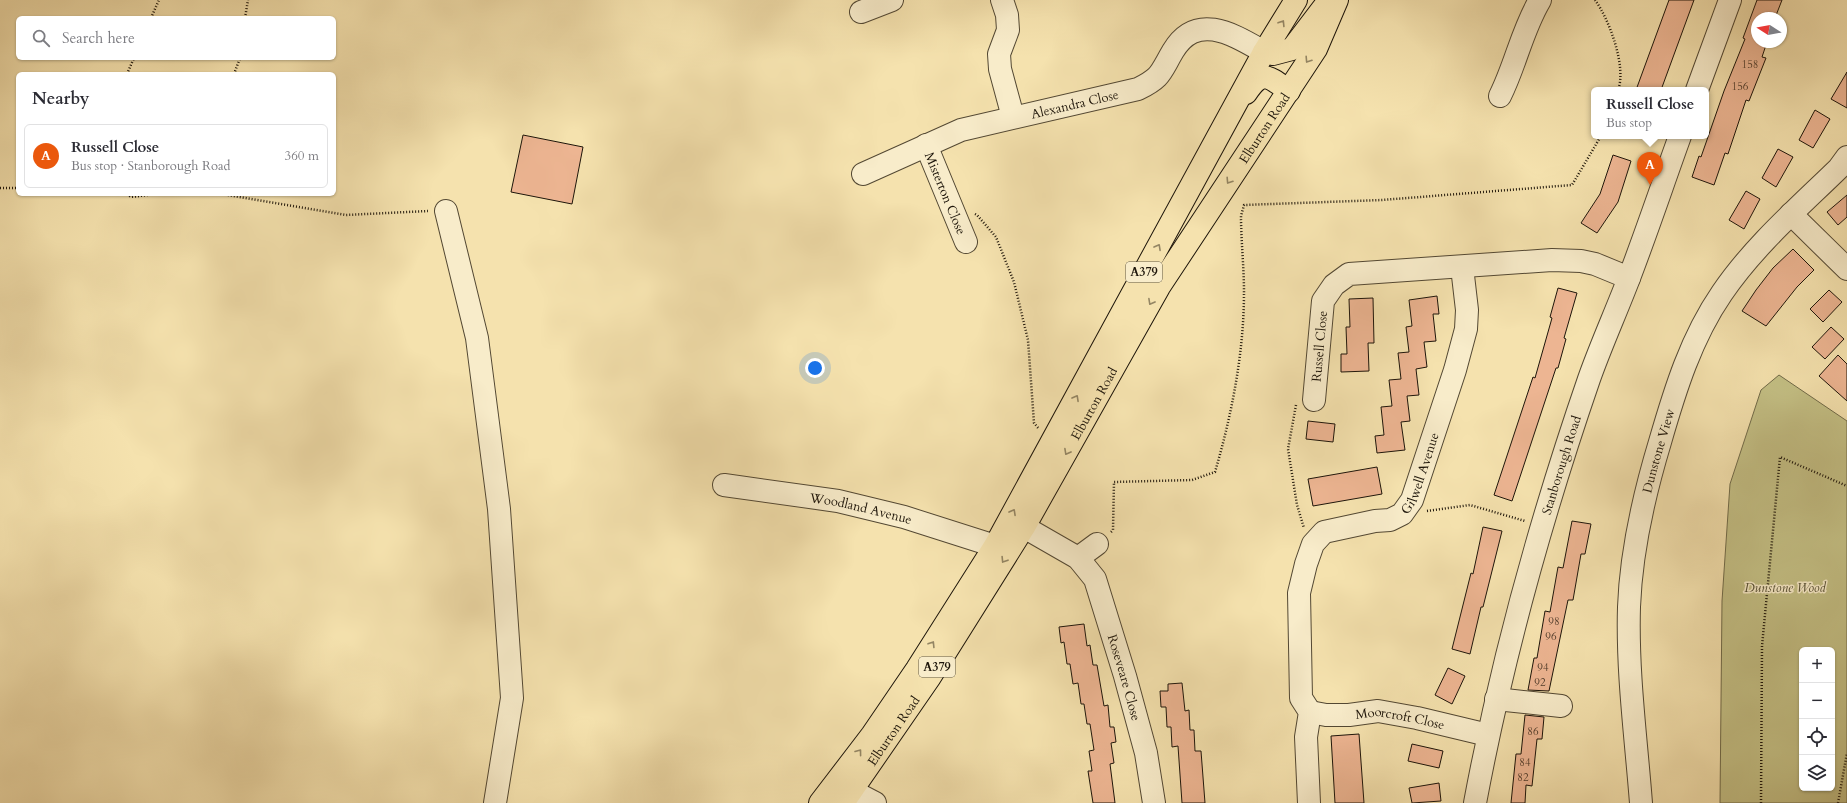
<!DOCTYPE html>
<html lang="en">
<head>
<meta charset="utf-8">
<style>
	body { margin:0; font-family:Cardo,serif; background:#f7f7f7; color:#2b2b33 }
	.controls { position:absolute; right:12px; bottom:12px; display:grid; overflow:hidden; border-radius:6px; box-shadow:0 1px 3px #0004 }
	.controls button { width:36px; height:36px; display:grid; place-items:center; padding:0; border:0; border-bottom:1px solid #e1e1e2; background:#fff; color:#2b2b33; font:20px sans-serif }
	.compass { position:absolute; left:1751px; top:12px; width:36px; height:36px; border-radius:50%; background:#fff; box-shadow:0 1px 3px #0004; rotate:281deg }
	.you { position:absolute; left:815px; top:368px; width:14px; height:14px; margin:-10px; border:3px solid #fff; border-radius:50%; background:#1a73e8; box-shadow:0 0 0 6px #1a73e833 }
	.badge { display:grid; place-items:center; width:26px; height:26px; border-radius:50%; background:#ea580c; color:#fff; font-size:13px; font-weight:700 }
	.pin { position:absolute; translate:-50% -33px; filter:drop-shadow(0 1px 2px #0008) }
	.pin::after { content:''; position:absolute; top:21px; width:14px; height:12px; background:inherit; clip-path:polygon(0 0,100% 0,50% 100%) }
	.popup { position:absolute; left:1591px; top:87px; width:118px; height:52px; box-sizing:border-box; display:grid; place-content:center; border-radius:6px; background:#fff; filter:drop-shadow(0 1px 3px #0005); font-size:13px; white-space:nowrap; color:#7c7c81 }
	.popup b { font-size:15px; color:#2b2b33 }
	.popup::after { content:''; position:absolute; left:50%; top:100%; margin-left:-8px; border:8px solid transparent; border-top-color:#fff }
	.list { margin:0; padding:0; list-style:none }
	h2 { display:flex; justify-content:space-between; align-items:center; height:52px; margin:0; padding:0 16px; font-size:17px }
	h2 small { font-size:13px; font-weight:400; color:#7c7c81 }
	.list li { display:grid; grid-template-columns:26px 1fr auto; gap:12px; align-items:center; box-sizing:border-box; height:64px; margin:0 8px 8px; padding:0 8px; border:1px solid #e1e1e2; border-radius:6px }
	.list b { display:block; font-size:15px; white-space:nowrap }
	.list p { margin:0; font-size:13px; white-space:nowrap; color:#7c7c81 }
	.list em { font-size:13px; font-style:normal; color:#7c7c81 }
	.icon { flex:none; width:22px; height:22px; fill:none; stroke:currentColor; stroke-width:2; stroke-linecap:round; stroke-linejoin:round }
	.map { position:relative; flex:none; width:1847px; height:803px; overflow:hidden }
	.search { position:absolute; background:#fff; box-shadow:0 1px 3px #0004; left:16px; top:16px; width:320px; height:44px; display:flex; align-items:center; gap:10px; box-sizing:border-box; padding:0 14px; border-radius:6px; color:#7c7c81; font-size:15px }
	.panel { position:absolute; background:#fff; box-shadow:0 1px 3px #0004; left:16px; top:72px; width:320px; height:124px; border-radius:6px }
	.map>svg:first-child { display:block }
	.green { fill:#c4c085; stroke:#706a48; fill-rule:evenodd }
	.building { fill:#edb592; stroke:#1d150a }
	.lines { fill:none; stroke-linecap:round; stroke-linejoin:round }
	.minor-casing { stroke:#534833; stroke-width:24 }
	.major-casing { stroke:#1d150a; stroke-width:24 }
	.path { stroke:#1d150a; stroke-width:2.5; stroke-dasharray:1 2; stroke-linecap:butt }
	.minor { stroke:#f8ecca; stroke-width:22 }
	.major { stroke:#f5e2ae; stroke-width:22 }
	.oneway { stroke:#948664 }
	.labels { text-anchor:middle; stroke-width:3; stroke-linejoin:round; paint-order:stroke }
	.number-label { font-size:11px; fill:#513d2c }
	.shield { fill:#f8ecca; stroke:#5f5644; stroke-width:1 }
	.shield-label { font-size:12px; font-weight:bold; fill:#1d150a }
	.street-label { font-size:13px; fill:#1d150a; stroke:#f8ecca }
	.park-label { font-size:13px; font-style:italic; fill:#575135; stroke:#f8ecca }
</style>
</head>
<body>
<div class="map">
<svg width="1847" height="803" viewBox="0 0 1847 803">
	<rect width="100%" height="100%" fill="#f5e2ae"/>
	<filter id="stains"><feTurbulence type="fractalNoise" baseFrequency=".005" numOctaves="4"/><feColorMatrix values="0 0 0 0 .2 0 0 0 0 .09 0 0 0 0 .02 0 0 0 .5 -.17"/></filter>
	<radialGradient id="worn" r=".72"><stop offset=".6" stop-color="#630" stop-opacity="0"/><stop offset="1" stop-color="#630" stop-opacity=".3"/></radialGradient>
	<path class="green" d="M 1779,375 L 1847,421 L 1847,803 L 1720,803 L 1722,601 L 1730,484 L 1761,390 ZM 1802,650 L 1832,650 L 1832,788 L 1802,788 Z"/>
	<path class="building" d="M 1669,0 L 1694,0 L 1661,90 L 1636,90 Z
		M 1757,0 L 1782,0 L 1775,18 L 1757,18 L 1757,42 L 1767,42 L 1762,57 L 1766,58 L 1749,101 L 1746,100 L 1728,154 L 1725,153 L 1714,185 L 1692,177 L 1699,156 L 1701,157 L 1724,91 L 1745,39 L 1743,38 Z
		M 1847,72 L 1847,108 L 1831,99 Z
		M 1815,110 L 1830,119 L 1813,148 L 1799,140 Z
		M 523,135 L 583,147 L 572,204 L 511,192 Z
		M 1778,149 L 1793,157 L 1776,187 L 1762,178 Z
		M 1613,155 L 1631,161 L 1618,202 L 1597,233 L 1581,223 L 1600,194 Z
		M 1746,191 L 1760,199 L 1744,229 L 1729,220 Z
		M 1847,195 L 1847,217 L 1838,225 L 1827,212 Z
		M 1793,249 L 1814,270 L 1797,287 L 1766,326 L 1742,311 L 1756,290 L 1773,268 Z
		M 1558,288 L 1577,293 L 1564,338 L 1566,339 L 1558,368 L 1556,368 L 1512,501 L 1494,495 L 1533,377 L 1535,378 L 1552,318 L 1550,317 Z
		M 1829,290 L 1842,302 L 1823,322 L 1810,309 Z
		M 1437,296 L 1439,314 L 1433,314 L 1436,341 L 1424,342 L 1427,367 L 1416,369 L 1419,395 L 1407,396 L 1410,421 L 1401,422 L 1405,450 L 1377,453 L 1375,436 L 1384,435 L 1381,407 L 1392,406 L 1389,380 L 1401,379 L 1398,353 L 1409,352 L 1406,327 L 1412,326 L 1409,300 Z
		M 1373,298 L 1374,343 L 1368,343 L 1369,371 L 1341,372 L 1341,354 L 1347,354 L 1346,327 L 1350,327 L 1349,299 Z
		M 1831,327 L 1844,339 L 1825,359 L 1812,347 Z
		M 1838,355 L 1847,364 L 1847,401 L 1819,376 Z
		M 1308,421 L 1335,424 L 1333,442 L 1306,439 Z
		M 1377,467 L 1382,494 L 1313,506 L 1308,479 Z
		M 1572,521 L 1591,524 L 1585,554 L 1581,554 L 1573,600 L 1568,600 L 1549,691 L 1528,690 L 1534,658 L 1537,658 L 1545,611 L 1550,612 L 1558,567 L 1563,568 Z
		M 1483,527 L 1502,531 L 1483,607 L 1481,607 L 1470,654 L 1452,649 L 1471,573 L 1473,574 Z
		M 1084,624 L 1087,646 L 1090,645 L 1093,665 L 1097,665 L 1104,706 L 1108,705 L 1110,727 L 1114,727 L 1116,742 L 1111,743 L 1114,763 L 1110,764 L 1115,803 L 1093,803 L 1088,771 L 1092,771 L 1089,751 L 1094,750 L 1090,724 L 1087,724 L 1084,704 L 1081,704 L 1078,683 L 1073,684 L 1070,664 L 1067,664 L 1064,642 L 1061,643 L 1059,627 Z
		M 1448,668 L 1465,676 L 1452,704 L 1435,695 Z
		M 1182,683 L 1185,711 L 1189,710 L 1190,730 L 1194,730 L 1195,751 L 1201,751 L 1205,803 L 1182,803 L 1178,746 L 1172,747 L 1171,727 L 1167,727 L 1166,707 L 1161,707 L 1160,691 L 1168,691 L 1168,684 Z
		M 1525,715 L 1544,717 L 1542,739 L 1537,739 L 1532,786 L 1526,785 L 1525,803 L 1511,803 L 1516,754 L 1521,754 Z
		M 1359,734 L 1364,803 L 1335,803 L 1331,736 Z
		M 1412,744 L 1443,751 L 1439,768 L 1408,761 Z
		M 1439,783 L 1441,801 L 1412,803 L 1409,788 Z"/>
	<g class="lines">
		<defs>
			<g id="minor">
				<path d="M 1002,0 L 1007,15 L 1008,30 L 999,54 L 1000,69 L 1013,117"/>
				<path d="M 861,12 L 892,0"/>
				<path d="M 1697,90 L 1730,0"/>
				<path d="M 1500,96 C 1516,64 1522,30 1540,0"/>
				<path id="s1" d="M 926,145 L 966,242"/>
				<path id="s2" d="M 863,174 L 961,130 L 1138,89 C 1162,77 1160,73 1173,51 C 1197,11 1234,35 1264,52"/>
				<path d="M 446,211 L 477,338 L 499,509 L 512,698 L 495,803"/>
				<path d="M 1791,214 L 1847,269"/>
				<path id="s3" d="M 1314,400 L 1323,301 L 1334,285 L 1349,274 L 1552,260 L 1581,261 L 1595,264 L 1629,278"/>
				<path id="s4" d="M 724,485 L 838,501 L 904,517 L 995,546"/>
				<path id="s5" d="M 1024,527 L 1078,558 L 1095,579 L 1125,676 L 1146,753 L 1154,803"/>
				<path d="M 1078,558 L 1097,544"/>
				<path d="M 1496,699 L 1561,706"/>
				<path id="s6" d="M 1310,712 L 1326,715 L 1349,715 L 1378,711 L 1417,718 L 1488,735"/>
				<path d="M 852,791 L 875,803"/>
				<path id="s7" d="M 1309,803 L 1306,737 L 1310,712 L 1301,698 L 1299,593 L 1306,564 L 1313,544 L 1324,532 L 1375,521 L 1390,520 L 1402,514 L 1412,500 L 1455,370 L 1466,329 L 1467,310 L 1462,267"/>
				<path id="s8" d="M 1475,803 C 1502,659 1541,518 1589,379 C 1601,345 1616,312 1629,278 C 1647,231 1663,183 1680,136"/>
				<path id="s9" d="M 1641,803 C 1636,738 1627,672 1629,607 C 1631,551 1644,495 1660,442 C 1675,390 1691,338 1722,293 C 1754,246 1798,208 1839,168 L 1847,157"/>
			</g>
			<g id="major">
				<path d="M 1264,52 L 1273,54 L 1292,49 L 1327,3"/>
				<path d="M 1246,93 C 1262,69 1268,76 1289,91"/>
				<path d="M 820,803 L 872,735 L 917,669 L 995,546 L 1264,52 L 1296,0"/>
				<path id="s10" d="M 843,803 L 930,677 L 1024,527 L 1159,287 L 1316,49 L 1337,0"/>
			</g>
		</defs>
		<use href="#minor" class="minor-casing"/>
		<use href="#major" class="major-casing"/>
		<path class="path" d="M 1595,0 C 1609,19 1627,67 1618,90
			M 151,18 L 159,0
			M 245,18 L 248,0
			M 127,74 L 134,58
			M 234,74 L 240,58
			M 0,188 L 18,188
			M 127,194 L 131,197 L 156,194
			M 222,194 L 346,215 L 428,211
			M 975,214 L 977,215 L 996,237 L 1014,282 L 1028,340 L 1034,423 L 1039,429
			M 1296,405 L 1288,449 L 1297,505 L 1304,528
			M 1427,511 L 1470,505 L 1525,521
			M 1111,532 L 1113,530 L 1114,482 L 1192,480 L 1215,472 C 1232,414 1244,352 1244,292 C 1244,267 1241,241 1241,216 L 1244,205 L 1382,200 L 1572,185 L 1601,136
			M 1761,803 L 1762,646 L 1780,457 L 1847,486
			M 1838,803 L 1847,753"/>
		<use href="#minor" class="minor"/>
		<use href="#major" class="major"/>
	</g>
	<defs><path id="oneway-chevron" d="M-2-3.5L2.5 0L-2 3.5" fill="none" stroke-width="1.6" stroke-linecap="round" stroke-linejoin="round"/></defs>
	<g class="oneway">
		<use href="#oneway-chevron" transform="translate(1282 23) rotate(-58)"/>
		<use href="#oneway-chevron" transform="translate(1308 60) rotate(123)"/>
		<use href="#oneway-chevron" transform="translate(1229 181) rotate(123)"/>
		<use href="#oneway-chevron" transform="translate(1158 247) rotate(-61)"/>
		<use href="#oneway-chevron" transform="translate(1151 302) rotate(119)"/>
		<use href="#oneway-chevron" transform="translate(1076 398) rotate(-61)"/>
		<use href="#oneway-chevron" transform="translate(1067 452) rotate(119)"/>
		<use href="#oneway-chevron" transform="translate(1013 512) rotate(-61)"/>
		<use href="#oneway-chevron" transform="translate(1004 560) rotate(122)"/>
		<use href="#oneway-chevron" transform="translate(932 644) rotate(-58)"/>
		<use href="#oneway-chevron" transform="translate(859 752) rotate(-53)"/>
	</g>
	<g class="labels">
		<g class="number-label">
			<text x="1750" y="68">158</text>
			<text x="1740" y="90">156</text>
			<text x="1554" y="625">98</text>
			<text x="1551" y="640">96</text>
			<text x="1543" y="671">94</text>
			<text x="1540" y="686">92</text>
			<text x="1533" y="735">86</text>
			<text x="1525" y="766">84</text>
			<text x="1523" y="781">82</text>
		</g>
		<g class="shield">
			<rect x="1126" y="262" width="36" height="20" rx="3"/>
			<rect x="919" y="657" width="36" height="20" rx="3"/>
		</g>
		<g class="shield-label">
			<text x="1144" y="276">A379</text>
			<text x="937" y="671">A379</text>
		</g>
		<g class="street-label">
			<text dy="5" stroke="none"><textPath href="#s2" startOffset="224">Alexandra Close</textPath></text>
			<text dy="5" stroke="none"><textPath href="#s10" startOffset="796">Elburton Road</textPath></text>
			<text dy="5" stroke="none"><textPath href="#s1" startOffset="52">Misterton Close</textPath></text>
			<text dy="5" stroke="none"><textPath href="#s3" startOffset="54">Russell Close</textPath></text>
			<text dy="5" stroke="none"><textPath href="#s10" startOffset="472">Elburton Road</textPath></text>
			<text dy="5" stroke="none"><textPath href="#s9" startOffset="356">Dunstone View</textPath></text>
			<text dy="5" stroke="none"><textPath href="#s8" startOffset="349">Stanborough Road</textPath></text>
			<text dy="5" stroke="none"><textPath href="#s7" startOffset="406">Gilwell Avenue</textPath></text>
			<text dy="5" stroke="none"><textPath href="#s4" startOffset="139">Woodland Avenue</textPath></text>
			<text dy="5" stroke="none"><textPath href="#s5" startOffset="192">Roseveare Close</textPath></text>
			<text dy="5" stroke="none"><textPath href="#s6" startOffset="91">Moorcroft Close</textPath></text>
			<text dy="5" stroke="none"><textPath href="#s10" startOffset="88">Elburton Road</textPath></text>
		</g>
		<g class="park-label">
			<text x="1785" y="592">Dunstone Wood</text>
		</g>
	</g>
	<rect width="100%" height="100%" filter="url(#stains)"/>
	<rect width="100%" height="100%" fill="url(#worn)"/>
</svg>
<div class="controls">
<button>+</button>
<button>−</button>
<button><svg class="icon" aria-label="locate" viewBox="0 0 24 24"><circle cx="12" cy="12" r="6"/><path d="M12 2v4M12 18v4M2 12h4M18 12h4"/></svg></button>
<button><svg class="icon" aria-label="layers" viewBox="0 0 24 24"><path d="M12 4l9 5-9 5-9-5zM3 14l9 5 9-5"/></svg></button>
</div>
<svg class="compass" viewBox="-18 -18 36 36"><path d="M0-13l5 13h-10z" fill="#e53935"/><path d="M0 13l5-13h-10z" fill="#7c7c81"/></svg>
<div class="you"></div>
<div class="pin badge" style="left:1650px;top:185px">A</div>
<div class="popup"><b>Russell Close</b>Bus stop</div>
<div class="search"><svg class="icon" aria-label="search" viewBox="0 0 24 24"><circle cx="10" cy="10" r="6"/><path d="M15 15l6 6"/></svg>Search here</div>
<section class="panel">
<h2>Nearby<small></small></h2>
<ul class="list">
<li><span class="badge">A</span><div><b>Russell Close</b><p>Bus stop · Stanborough Road</p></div><em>360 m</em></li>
</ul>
</section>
</div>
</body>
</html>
